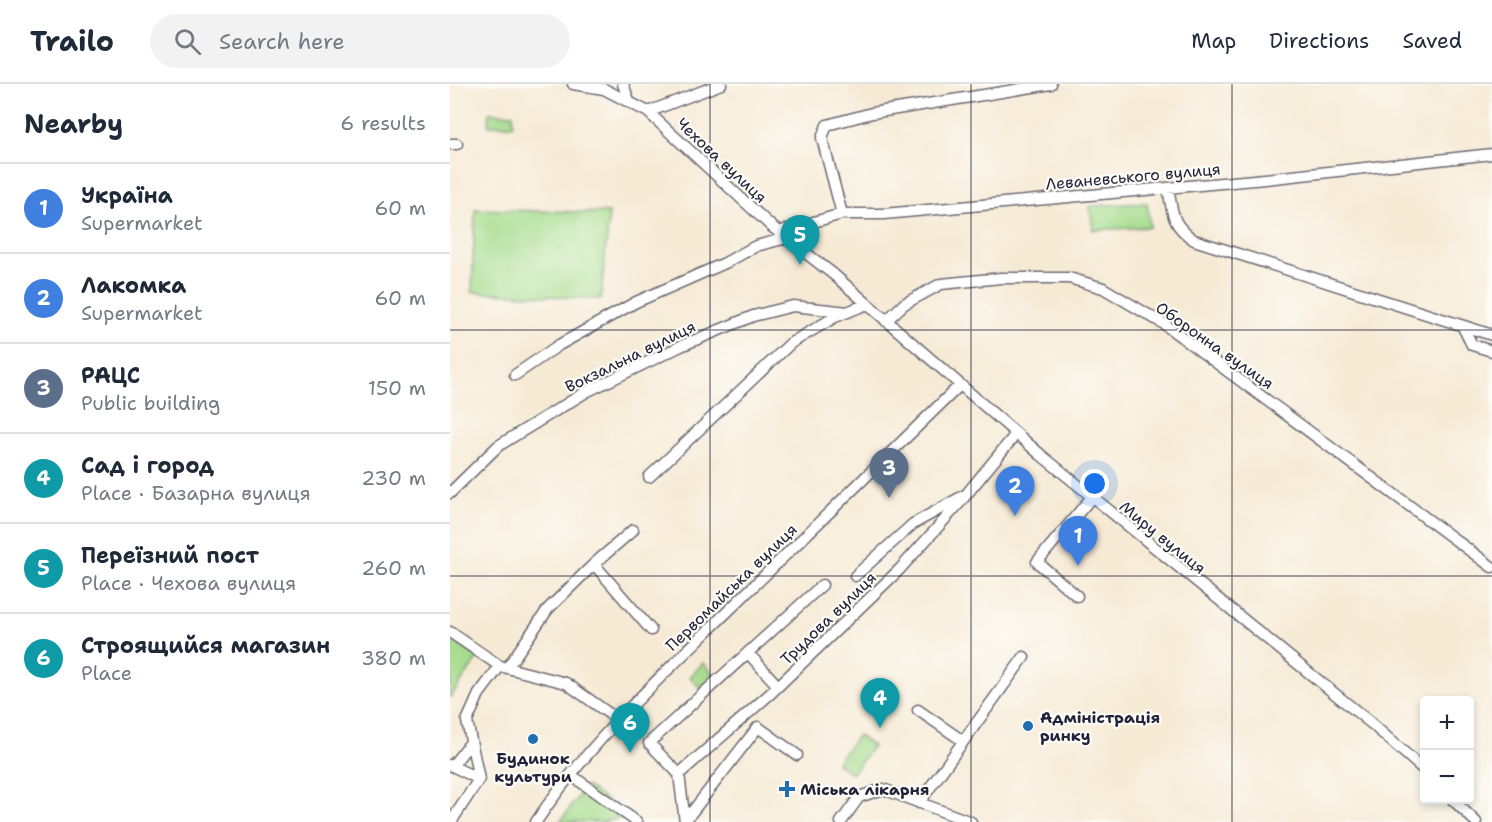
<!DOCTYPE html>
<html lang="en">
<head>
<meta charset="utf-8">
<style>
	body { margin:0; font-family:"Shantell Sans",sans-serif; background:#f2f2f3; color:#1f2937 }
	.controls { position:absolute; right:18px; bottom:18px; display:grid; overflow:hidden; border-radius:6px; box-shadow:0 3px 9px #0003 }
	.controls button { width:54px; height:54px; display:grid; place-items:center; padding:0; border:0; border-bottom:2px solid #e0e1e3; background:#fff; color:#1f2937; font:30px sans-serif }
	.you { position:absolute; left:645px; top:400px; width:21px; height:21px; margin:-15px; border:4px solid #fff; border-radius:50%; background:#1a73e8; box-shadow:0 0 0 9px #1a73e833 }
	.badge { display:grid; place-items:center; width:39px; height:39px; border-radius:50%; background:#1f6fb2; color:#fff; font-size:20px; font-weight:700 }
	.pin { position:absolute; translate:-50% -50px; filter:drop-shadow(0 2px 3px #0008) }
	.pin::after { content:''; position:absolute; top:32px; width:21px; height:18px; background:inherit; clip-path:polygon(0 0,100% 0,50% 100%) }
	.list { margin:0; padding:0; list-style:none }
	h2 { display:flex; justify-content:space-between; align-items:center; height:78px; margin:0; padding:0 24px; font-size:26px }
	h2 small { font-size:20px; font-weight:400; color:#747a83 }
	.list li { display:grid; grid-template-columns:39px 1fr auto; gap:18px; align-items:center; box-sizing:border-box; height:90px; padding:0 24px; border-top:2px solid #e0e1e3 }
	.list b { display:block; font-size:22px; white-space:nowrap }
	.list p { margin:0; font-size:20px; white-space:nowrap; color:#747a83 }
	.list em { font-size:20px; font-style:normal; color:#747a83 }
	.icon { flex:none; width:33px; height:33px; fill:none; stroke:currentColor; stroke-width:2; stroke-linecap:round; stroke-linejoin:round }
	.map { position:relative; flex:none; width:1042px; height:738px; overflow:hidden }
	header { display:flex; align-items:center; gap:36px; box-sizing:border-box; height:84px; padding:0 30px; background:#fff; border-bottom:2px solid #e0e1e3 }
	header strong { font-size:28px }
	nav { display:flex; gap:33px; margin-inline-start:auto; font-size:21px }
	.search { width:420px; height:54px; background:#f2f2f3; display:flex; align-items:center; gap:15px; box-sizing:border-box; padding:0 21px; border-radius:33px; color:#747a83; font-size:22px }
	main { display:flex }
	aside { flex:1; background:#fff }
	.map>svg:first-child { display:block }
	.green { fill:#a5db8c; stroke:#647e64; stroke-width:1.5 }
	.lines { fill:none; stroke-linecap:round; stroke-linejoin:round }
	.minor-casing { stroke:#6c6871; stroke-width:13 }
	.minor { stroke:#fff; stroke-width:10 }
	.grid { fill:none; stroke:#22223b; stroke-width:1.5; stroke-opacity:0.55 }
	.poi-dot { fill:#1f6fb2; stroke:#fdfcf7; stroke-width:2 }
	.labels { text-anchor:middle; stroke-width:4.5; stroke-linejoin:round; paint-order:stroke }
	.street-label { font-size:16px; fill:#22223b; stroke:#fdfcf7 }
	.poi-label { font-size:16px; font-weight:bold; fill:#22223b; stroke:#fdfcf7; text-anchor:start }
</style>
</head>
<body>
<header>
<strong>Trailo</strong>
<div class="search"><svg class="icon" aria-label="search" viewBox="0 0 24 24"><circle cx="10" cy="10" r="6"/><path d="M15 15l6 6"/></svg>Search here</div>
<nav><a>Map</a><a>Directions</a><a>Saved</a></nav>
</header>
<main>
<aside>
<h2>Nearby<small>6 results</small></h2>
<ul class="list">
<li><span class="badge" style="background:#3f7fe0">1</span><div><b>Україна</b><p>Supermarket</p></div><em>60 m</em></li>
<li><span class="badge" style="background:#3f7fe0">2</span><div><b>Лакомка</b><p>Supermarket</p></div><em>60 m</em></li>
<li><span class="badge" style="background:#5c6f8a">3</span><div><b>РАЦС</b><p>Public building</p></div><em>150 m</em></li>
<li><span class="badge" style="background:#0f9aa8">4</span><div><b>Сад і город</b><p>Place · Базарна вулиця</p></div><em>230 m</em></li>
<li><span class="badge" style="background:#0f9aa8">5</span><div><b>Переїзний пост</b><p>Place · Чехова вулиця</p></div><em>260 m</em></li>
<li><span class="badge" style="background:#0f9aa8">6</span><div><b>Строящийся магазин</b><p>Place</p></div><em>380 m</em></li>
</ul>
</aside>
<div class="map">
<svg width="1042" height="738" viewBox="0 0 1042 738">
	<rect width="100%" height="100%" fill="#fdfcf7"/>
	<filter id="ink" filterUnits="userSpaceOnUse"><feTurbulence type="fractalNoise" baseFrequency=".0167" numOctaves="2"/><feDisplacementMap in="SourceGraphic" scale="12" xChannelSelector="R" yChannelSelector="G"/><feConvolveMatrix kernelMatrix="1 2 1 2 8 2 1 2 1" color-interpolation-filters="sRGB"/></filter>
	<filter id="wash" filterUnits="userSpaceOnUse"><feTurbulence type="fractalNoise" baseFrequency=".008" numOctaves="4" result="noise"/><feDisplacementMap in="SourceGraphic" scale="24" xChannelSelector="R" yChannelSelector="G"/><feGaussianBlur stdDeviation="1.35" result="paint"/><feColorMatrix in="noise" values="0 0 0 0 0 0 0 0 0 0 0 0 0 0 0 0 0 1.4 0 .05"/><feComposite in="paint" operator="in"/></filter>
	<g filter="url(#wash)">
		<rect width="100%" height="100%" fill="#f6ead5"/>
		<path class="green" d="M 39,29 L 63,30 L 63,41 L 38,41 Z
			M 697,119 L 700,143 L 643,146 L 640,122 Z
			M 25,125 L 159,129 L 151,215 L 22,208 Z
			M 0,553 L 28,574 L 0,614 Z
			M 253,579 L 265,592 L 251,605 L 240,593 Z
			M 408,651 L 423,662 L 402,689 L 386,679 Z
			M 136,702 L 173,728 L 170,734 L 154,738 L 110,738 Z"/>
	</g>
	<g filter="url(#ink)">
		<g class="lines">
			<defs>
				<path id="minor" d="M 123,0 L 154,5 L 198,28 L 321,142 L 383,190 L 591,371 L 922,640 L 974,686
					M 173,0 L 179,17
					M 198,28 L 271,0
					M 0,60 L 7,60
					M 718,104 C 723,130 721,140 744,156 L 1042,251
					M 392,130 L 372,54 L 377,41 L 422,29 L 601,0
					M 328,148 L 392,130 L 434,130 L 815,95 L 1042,70
					M 436,237 L 454,220 L 491,200 L 551,194 L 619,194 L 653,204 L 714,240 L 1042,483
					M 1013,243 L 1022,261 L 1042,267
					M 65,291 L 109,261 L 186,218 L 275,179 L 306,162 L 337,154
					M 199,393 L 341,259 L 385,233 L 417,220
					M 0,409 L 48,362 L 136,308 L 231,262 L 303,232 L 343,222 L 398,228
					M 183,446 L 144,480 L 201,546
					M 405,492 L 463,440 L 513,412
					M 627,512 L 587,478 L 641,414
					M 0,548 L 50,582 L 116,599 L 168,636
					M 298,569 L 328,602
					M 57,584 L 98,525 L 144,480
					M 468,626 L 513,657
					M 0,681 L 29,695
					M 2,682 L 21,658
					M 229,690 L 199,659 L 372,501
					M 121,691 L 187,738
					M 1003,716 L 1026,738
					M 469,719 L 574,573
					M 235,737 L 308,643 L 347,671
					M 1,738 L 29,695 L 17,637 L 29,610 L 50,582
					M 86,738 C 137,661 209,594 275,530 C 353,453 432,378 510,301
					M 235,738 L 229,690 L 321,609 L 449,486 L 506,423 L 566,350
					M 391,738 L 409,713 L 433,705 L 521,738"/>
			</defs>
			<use href="#minor" class="minor-casing"/>
			<use href="#minor" class="minor"/>
		</g>
	</g>
	<path class="grid" d="M 260,0 L 260,738M 521,0 L 521,738M 782,0 L 782,738M 0,246 L 1042,246M 0,492 L 1042,492"/>
	<g class="poi-dot">
		<circle cx="578" cy="642" r="6"/>
		<circle cx="83" cy="655" r="6"/>
		<path d="M334 696h6v6h6v6h-6v6h-6v-6h-6v-6h6z"/>
	</g>
	<g class="labels">
		<g class="street-label">
			<text transform="translate(272 76) rotate(43)" y="6">Чехова вулиця</text>
			<text transform="translate(683 92) rotate(-5)" y="6">Леваневського вулиця</text>
			<text transform="translate(765 261) rotate(35)" y="6">Оборонна вулиця</text>
			<text transform="translate(180 272) rotate(-26)" y="6">Вокзальна вулиця</text>
			<text transform="translate(713 453) rotate(39)" y="6">Миру вулиця</text>
			<text transform="translate(281 503) rotate(-44)" y="6">Первомайська вулиця</text>
			<text transform="translate(378 534) rotate(-44)" y="6">Трудова вулиця</text>
		</g>
		<g class="poi-label">
			<text x="590" y="639">Адміністрація<tspan x="590" dy="18">ринку</tspan></text>
			<text x="83" y="680" text-anchor="middle">Будинок<tspan x="83" dy="18">культури</tspan></text>
			<text x="350" y="711">Міська лікарня</text>
		</g>
	</g>
</svg>
<div class="controls">
<button>+</button>
<button>−</button>
</div>
<div class="you"></div>
<div class="pin badge" style="left:628px;top:482px;background:#3f7fe0">1</div>
<div class="pin badge" style="left:565px;top:432px;background:#3f7fe0">2</div>
<div class="pin badge" style="left:439px;top:414px;background:#5c6f8a">3</div>
<div class="pin badge" style="left:430px;top:644px;background:#0f9aa8">4</div>
<div class="pin badge" style="left:350px;top:181px;background:#0f9aa8">5</div>
<div class="pin badge" style="left:180px;top:669px;background:#0f9aa8">6</div>
</div>
</main>
</body>
</html>
